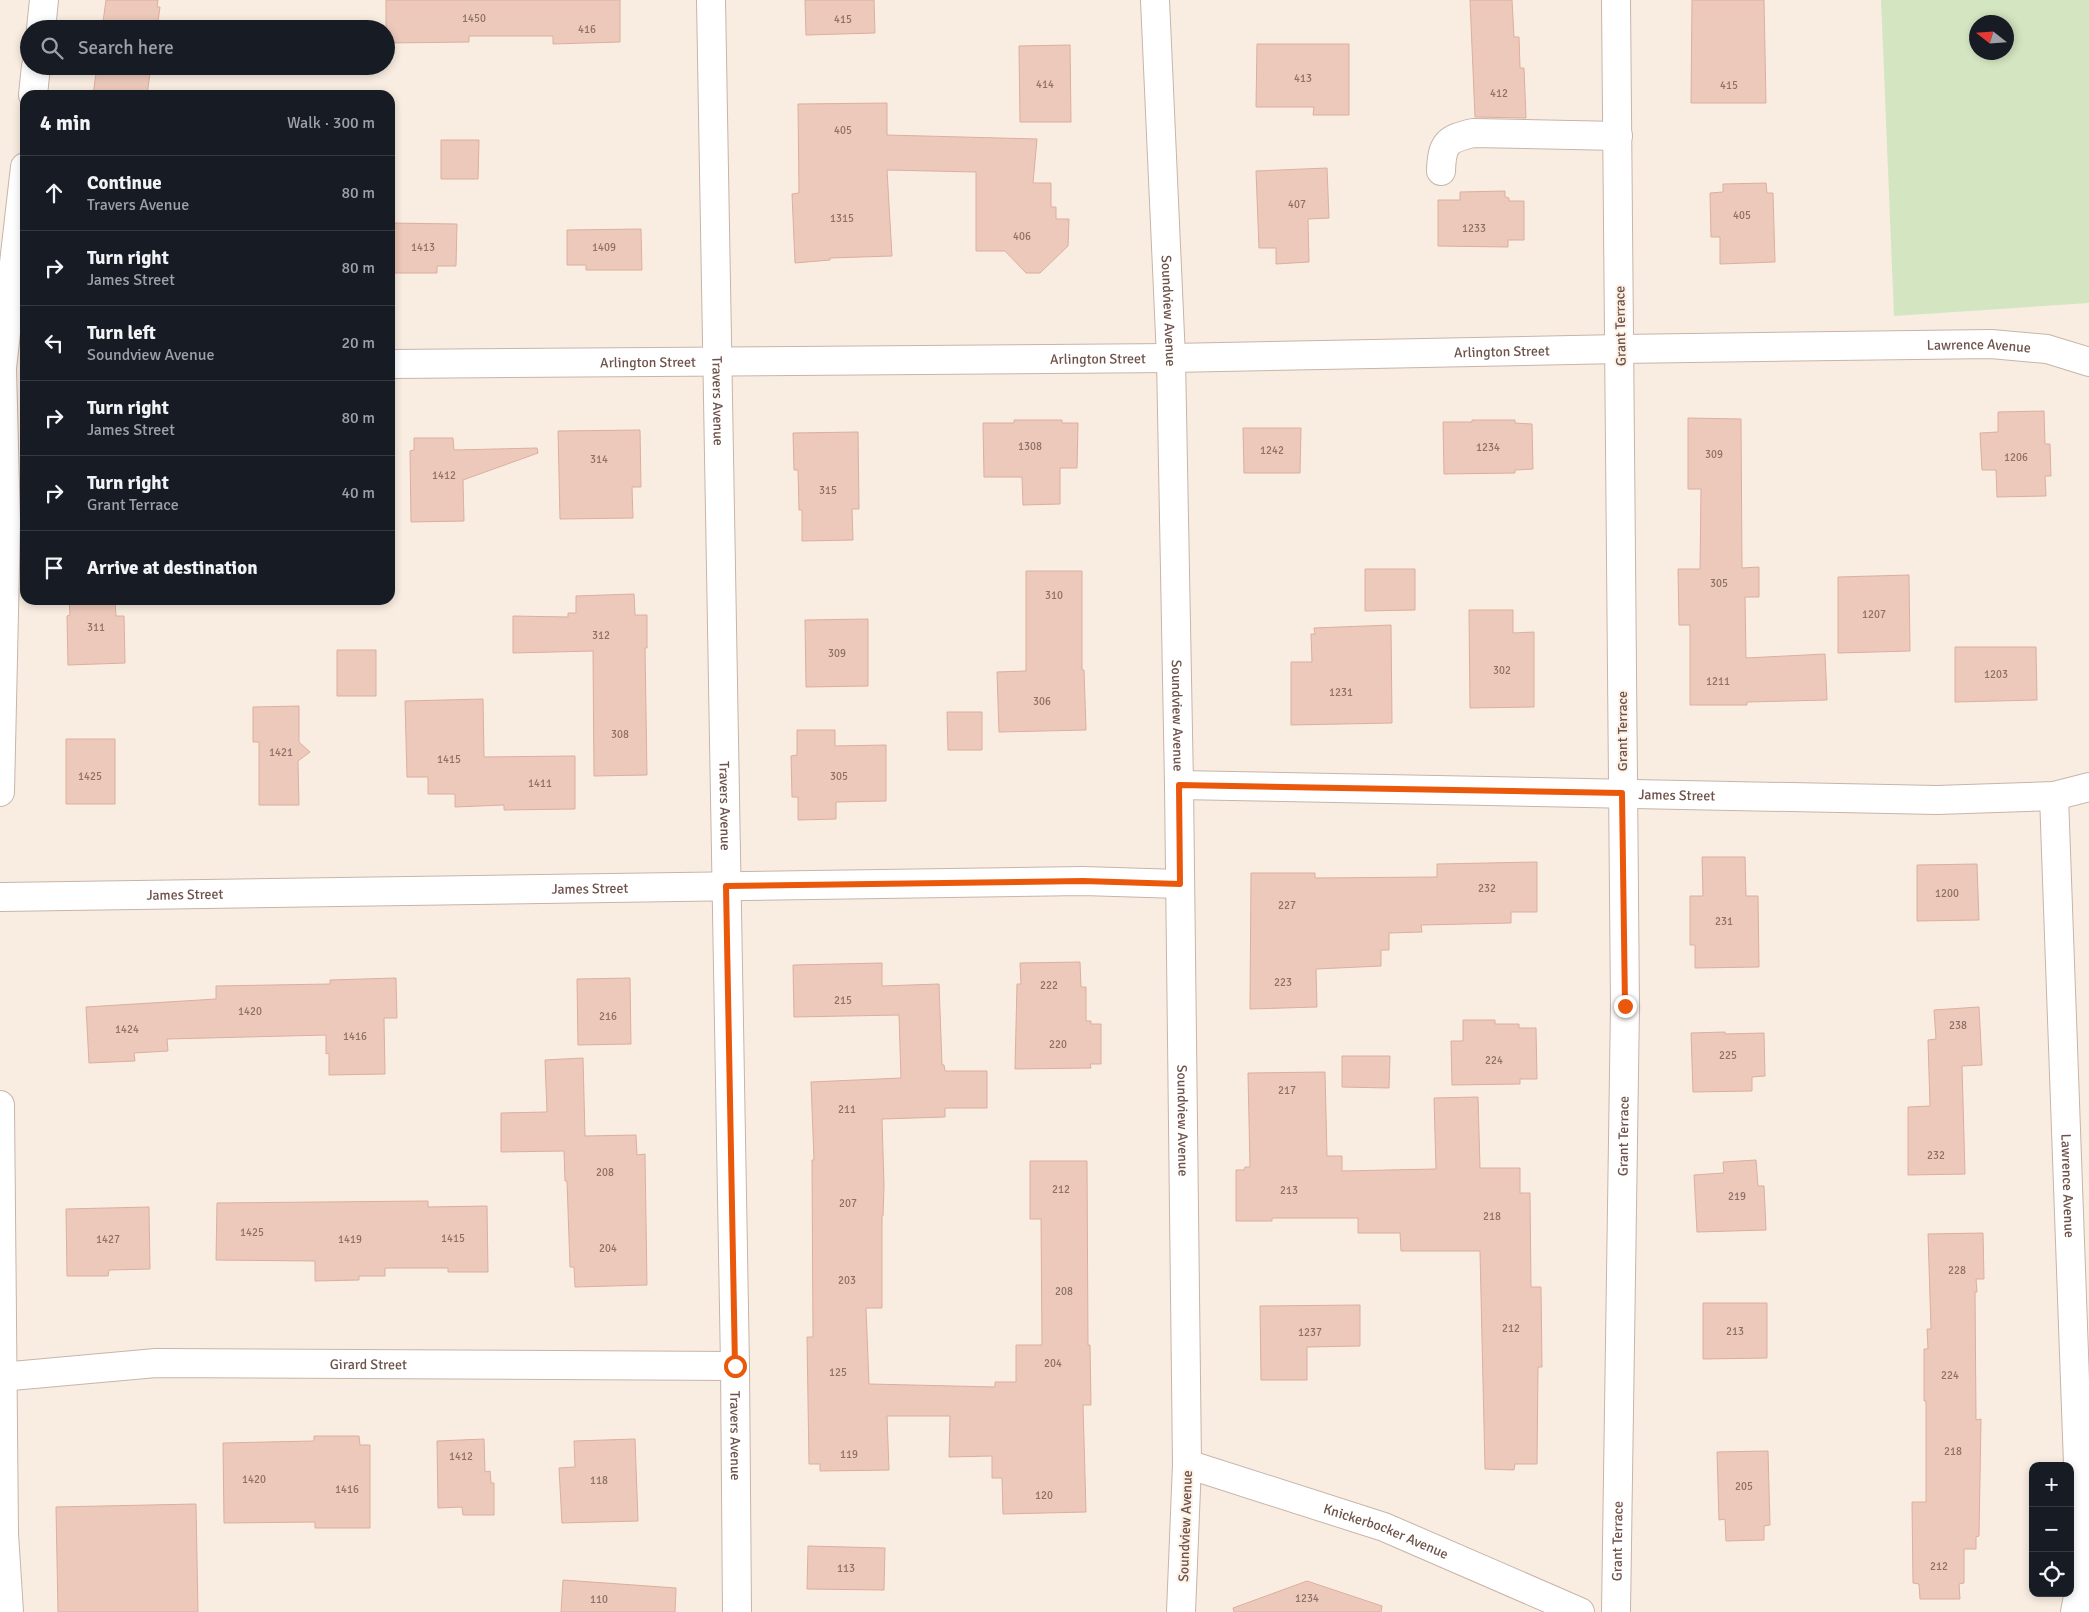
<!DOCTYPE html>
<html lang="en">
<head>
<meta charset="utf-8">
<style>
	body { margin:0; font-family:Signika,sans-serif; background:#20242c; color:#f1f3f6 }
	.controls { position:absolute; right:15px; bottom:15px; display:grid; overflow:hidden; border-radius:10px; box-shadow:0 2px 8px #0003 }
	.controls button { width:45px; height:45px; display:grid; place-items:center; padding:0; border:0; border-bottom:1px solid #363941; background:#171b24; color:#f1f3f6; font:25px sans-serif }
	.compass { position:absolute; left:1969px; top:15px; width:45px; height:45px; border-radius:50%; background:#171b24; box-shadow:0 2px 8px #0003; rotate:287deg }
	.stop { position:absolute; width:15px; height:15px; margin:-11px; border:4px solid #ea580c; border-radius:50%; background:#fff }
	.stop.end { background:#ea580c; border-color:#fff; box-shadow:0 1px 5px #0008 }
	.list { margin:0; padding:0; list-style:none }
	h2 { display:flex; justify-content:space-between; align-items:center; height:65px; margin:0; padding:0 20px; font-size:21px }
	h2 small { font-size:16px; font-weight:400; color:#9ea1a6 }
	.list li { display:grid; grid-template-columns:32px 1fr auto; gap:15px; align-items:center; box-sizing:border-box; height:75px; padding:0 20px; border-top:1px solid #363941 }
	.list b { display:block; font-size:19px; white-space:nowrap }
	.list p { margin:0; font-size:16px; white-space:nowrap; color:#9ea1a6 }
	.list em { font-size:16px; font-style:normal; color:#9ea1a6 }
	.icon { flex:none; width:28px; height:28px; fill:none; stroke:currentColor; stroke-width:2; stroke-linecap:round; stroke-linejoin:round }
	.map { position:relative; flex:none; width:2089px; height:1612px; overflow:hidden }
	.search { position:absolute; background:#171b24; box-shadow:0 2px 8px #0003; left:20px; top:20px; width:375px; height:55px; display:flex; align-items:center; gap:12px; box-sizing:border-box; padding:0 18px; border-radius:28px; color:#9ea1a6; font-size:19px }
	.panel { position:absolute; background:#171b24; box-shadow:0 2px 8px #0003; left:20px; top:90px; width:375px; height:515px; border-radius:15px }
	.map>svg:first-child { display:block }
	.green { fill:#d4e5c1; fill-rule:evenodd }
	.building { fill:#ecc9bb; stroke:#ddae9d }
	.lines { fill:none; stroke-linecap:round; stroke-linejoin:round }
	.minor-casing { stroke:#c8b4a9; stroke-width:30 }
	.minor { stroke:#fff; stroke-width:28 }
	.route { stroke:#ea580c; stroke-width:6 }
	.labels { text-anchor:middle; stroke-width:4; stroke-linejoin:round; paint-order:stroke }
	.number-label { font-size:11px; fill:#8e7066 }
	.street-label { font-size:14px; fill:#6e534a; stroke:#fdf1e6 }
</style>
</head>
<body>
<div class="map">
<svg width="2089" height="1612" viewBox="0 0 2089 1612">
	<rect width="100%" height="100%" fill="#f9ede1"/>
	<path class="green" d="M 1881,0 L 2089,0 L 2089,303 L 1894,316 ZM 1976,22 L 2006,22 L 2006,52 L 1976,52 Z"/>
	<path class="building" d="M 106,0 L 158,0 L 157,7 L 160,7 L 157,29 L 102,29 Z
		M 386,0 L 620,0 L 620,42 L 553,44 L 553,36 L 469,36 L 469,42 L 386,43 Z
		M 805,0 L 874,0 L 875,33 L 806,35 Z
		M 1470,0 L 1512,0 L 1514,37 L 1519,37 L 1520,68 L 1524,68 L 1526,118 L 1475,117 Z
		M 1692,0 L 1764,0 L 1766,103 L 1691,103 Z
		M 1257,44 L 1349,44 L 1349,115 L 1313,115 L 1314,107 L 1256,107 Z
		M 1070,45 L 1071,122 L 1020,122 L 1019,46 Z
		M 97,66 L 151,66 L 147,95 L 93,95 Z
		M 887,103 L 887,135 L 1037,139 L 1033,183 L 1051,183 L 1051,207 L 1056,207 L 1056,219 L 1069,219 L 1068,246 L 1040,273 L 1026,273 L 1005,251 L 976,251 L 976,172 L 887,170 L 892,256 L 830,258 L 830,260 L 795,263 L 792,194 L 799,193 L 798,104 Z
		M 441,140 L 479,140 L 478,179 L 441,179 Z
		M 1327,168 L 1329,218 L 1308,219 L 1309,262 L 1276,264 L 1276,248 L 1259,248 L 1256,171 Z
		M 1766,183 L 1767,193 L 1773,193 L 1775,262 L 1720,264 L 1720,237 L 1711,237 L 1710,193 L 1723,192 L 1723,184 Z
		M 1505,191 L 1505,197 L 1509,198 L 1509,201 L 1524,201 L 1524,240 L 1508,240 L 1508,247 L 1438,246 L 1438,200 L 1460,200 L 1460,192 Z
		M 390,223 L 457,224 L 456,266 L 437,266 L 437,273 L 390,273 Z
		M 641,229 L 642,270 L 586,270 L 586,265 L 567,265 L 567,230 Z
		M 2044,411 L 2045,444 L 2050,444 L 2051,476 L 2045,476 L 2046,496 L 1997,497 L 1996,470 L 1982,470 L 1980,433 L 1998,432 L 1998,412 Z
		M 1688,418 L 1741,419 L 1742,568 L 1759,567 L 1759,597 L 1745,597 L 1746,658 L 1825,654 L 1827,700 L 1747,702 L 1747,705 L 1690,705 L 1690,625 L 1679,625 L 1678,569 L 1700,569 L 1701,489 L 1688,489 Z
		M 1014,420 L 1062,420 L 1062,423 L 1078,423 L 1077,468 L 1060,468 L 1060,504 L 1023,505 L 1022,477 L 984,477 L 983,423 L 1014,423 Z
		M 1472,420 L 1515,420 L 1515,423 L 1532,424 L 1533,469 L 1515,470 L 1515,473 L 1444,474 L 1443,422 L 1472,422 Z
		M 1243,428 L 1301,428 L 1300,473 L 1244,473 Z
		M 640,430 L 641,487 L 632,487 L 633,518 L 560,519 L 558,431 Z
		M 858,432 L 859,509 L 852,509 L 853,540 L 802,541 L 802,510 L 799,510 L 798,470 L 794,470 L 793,433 Z
		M 414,438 L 453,438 L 454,450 L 537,448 L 538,453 L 463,480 L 464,521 L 411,522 L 410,451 L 414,450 Z
		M 1365,569 L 1415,569 L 1415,610 L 1365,611 Z
		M 1026,571 L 1082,571 L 1082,670 L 1084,670 L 1086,730 L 999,732 L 997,672 L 1026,671 Z
		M 1909,575 L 1910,651 L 1838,653 L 1838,577 Z
		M 634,594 L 635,615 L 647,615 L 647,648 L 645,648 L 647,775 L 594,776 L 593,651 L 513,653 L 513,616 L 568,617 L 568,613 L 576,613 L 576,596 Z
		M 69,600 L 115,600 L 116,616 L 124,616 L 125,663 L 68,665 L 67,616 L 70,615 Z
		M 1469,610 L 1513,610 L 1513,633 L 1534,632 L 1534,707 L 1470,708 Z
		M 868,619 L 868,686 L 806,687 L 805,620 Z
		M 1391,625 L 1392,723 L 1291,725 L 1291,662 L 1312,662 L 1311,634 L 1315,634 L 1314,628 Z
		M 1955,647 L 2036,647 L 2037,700 L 1955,702 Z
		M 337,650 L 376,650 L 376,696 L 337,696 Z
		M 483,699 L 484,757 L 575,756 L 575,809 L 504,810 L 504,805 L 455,807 L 455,794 L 428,794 L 428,777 L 407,777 L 405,701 Z
		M 299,706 L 299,742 L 310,752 L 298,761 L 299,805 L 259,805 L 259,742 L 253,742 L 253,707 Z
		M 947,712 L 982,712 L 982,750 L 948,750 Z
		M 797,730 L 835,730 L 835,746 L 886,745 L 886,801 L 836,802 L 836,819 L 798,820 L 798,797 L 792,797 L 791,756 L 797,755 Z
		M 66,739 L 115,739 L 115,804 L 66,804 Z
		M 1702,857 L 1745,857 L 1746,896 L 1758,896 L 1759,967 L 1695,968 L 1695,945 L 1690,945 L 1690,896 L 1703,896 Z
		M 1537,862 L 1537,912 L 1511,912 L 1511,923 L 1421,925 L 1422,932 L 1389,933 L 1389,950 L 1381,950 L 1381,966 L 1316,969 L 1317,1007 L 1250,1009 L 1251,873 L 1315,873 L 1315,878 L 1437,877 L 1437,864 Z
		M 1977,864 L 1979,920 L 1917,921 L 1917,865 Z
		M 1080,962 L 1081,987 L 1086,987 L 1086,1021 L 1091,1021 L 1091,1024 L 1101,1024 L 1101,1064 L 1090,1064 L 1091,1068 L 1015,1069 L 1017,984 L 1021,984 L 1020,963 Z
		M 882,963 L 882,986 L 939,984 L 942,1065 L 944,1065 L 945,1071 L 987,1071 L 987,1108 L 945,1108 L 945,1117 L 882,1119 L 884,1186 L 883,1216 L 882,1216 L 882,1308 L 866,1308 L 869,1384 L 995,1387 L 995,1382 L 1016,1382 L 1016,1345 L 1042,1345 L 1041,1219 L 1030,1219 L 1030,1161 L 1087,1161 L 1088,1345 L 1090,1345 L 1091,1405 L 1083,1405 L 1086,1512 L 1003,1514 L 1002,1478 L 992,1478 L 992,1456 L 949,1457 L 950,1416 L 887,1416 L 889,1470 L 820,1471 L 820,1464 L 809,1464 L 807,1337 L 813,1337 L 812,1160 L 814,1160 L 811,1082 L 901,1078 L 899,1015 L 794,1017 L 793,965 Z
		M 396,978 L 397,1018 L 384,1018 L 385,1074 L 329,1075 L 329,1053 L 326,1054 L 326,1035 L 167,1039 L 168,1051 L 134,1053 L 135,1061 L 89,1063 L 86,1007 L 216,999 L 216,986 L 330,984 L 330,980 Z
		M 630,978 L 631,1044 L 578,1045 L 577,979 Z
		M 1979,1007 L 1982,1065 L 1962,1066 L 1965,1174 L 1908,1175 L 1908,1107 L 1930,1106 L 1928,1040 L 1936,1039 L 1934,1010 Z
		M 1463,1020 L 1495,1020 L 1495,1024 L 1519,1024 L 1519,1028 L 1536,1028 L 1537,1079 L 1520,1079 L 1520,1084 L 1452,1085 L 1451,1041 L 1463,1041 Z
		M 1725,1032 L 1725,1034 L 1764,1033 L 1765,1076 L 1752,1077 L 1752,1091 L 1693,1092 L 1691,1033 Z
		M 1342,1056 L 1390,1056 L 1389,1088 L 1342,1087 Z
		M 583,1058 L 585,1136 L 636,1135 L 637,1155 L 645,1154 L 647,1285 L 575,1287 L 574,1267 L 570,1267 L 567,1181 L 565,1181 L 564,1151 L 501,1152 L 501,1113 L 547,1112 L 545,1060 Z
		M 1325,1072 L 1327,1156 L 1342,1156 L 1342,1171 L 1436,1169 L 1434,1098 L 1478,1097 L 1480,1168 L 1520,1168 L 1520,1193 L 1530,1193 L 1531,1287 L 1541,1287 L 1542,1367 L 1538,1367 L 1537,1464 L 1515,1464 L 1514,1470 L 1485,1469 L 1480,1251 L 1401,1251 L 1400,1233 L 1358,1233 L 1358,1218 L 1272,1218 L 1272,1221 L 1236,1221 L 1236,1170 L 1244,1170 L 1245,1167 L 1250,1167 L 1248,1073 Z
		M 1756,1160 L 1758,1186 L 1764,1186 L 1766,1230 L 1697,1232 L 1694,1175 L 1724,1173 L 1723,1162 Z
		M 428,1201 L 428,1207 L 487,1206 L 488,1272 L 448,1272 L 448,1268 L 385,1268 L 385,1276 L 359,1276 L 359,1280 L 315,1281 L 315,1261 L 216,1260 L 217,1203 Z
		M 149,1207 L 150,1269 L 109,1270 L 108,1276 L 67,1276 L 66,1209 Z
		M 1983,1233 L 1984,1279 L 1976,1279 L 1977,1292 L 1975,1292 L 1976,1420 L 1981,1419 L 1979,1536 L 1976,1537 L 1976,1549 L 1964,1549 L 1964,1583 L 1959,1584 L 1960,1599 L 1920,1599 L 1919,1584 L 1913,1583 L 1912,1502 L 1926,1502 L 1926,1401 L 1924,1401 L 1924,1349 L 1928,1349 L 1927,1329 L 1931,1329 L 1928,1234 Z
		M 1703,1303 L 1767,1303 L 1767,1358 L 1703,1359 Z
		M 1360,1305 L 1360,1346 L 1307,1347 L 1307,1380 L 1261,1380 L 1260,1306 Z
		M 314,1436 L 359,1436 L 360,1445 L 370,1445 L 370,1528 L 315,1528 L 315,1522 L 224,1523 L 223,1443 L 314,1441 Z
		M 484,1439 L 485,1472 L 490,1471 L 491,1483 L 494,1483 L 494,1515 L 463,1515 L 462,1507 L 438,1508 L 437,1441 Z
		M 635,1439 L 638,1521 L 562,1523 L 559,1468 L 575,1467 L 574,1441 Z
		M 1768,1451 L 1770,1525 L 1764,1526 L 1764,1540 L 1726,1541 L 1725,1519 L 1719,1520 L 1717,1452 Z
		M 196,1504 L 198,1612 L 58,1612 L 56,1507 Z
		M 808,1546 L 885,1548 L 884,1590 L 807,1589 Z
		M 563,1580 L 676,1588 L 675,1612 L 561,1612 Z
		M 1307,1581 L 1382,1606 L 1381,1612 L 1234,1612 L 1233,1608 Z"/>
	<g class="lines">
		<defs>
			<g id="minor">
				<path id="s1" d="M 711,0 L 735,1366 L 737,1612"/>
				<path id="s2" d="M 1155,0 L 1171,358 L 1179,785 L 1187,1464 L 1181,1612"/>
				<path d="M 41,29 L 44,0"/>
				<path d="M 33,95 L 36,66"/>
				<path d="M 1441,171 C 1442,143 1447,139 1473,133 L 1618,136"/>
				<path id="s3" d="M 390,364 L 1171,358 L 1620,349 L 1991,344 L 2047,349 L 2089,362"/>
				<path id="s4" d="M 1179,785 L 1937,800 L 2054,796 L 2089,787"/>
				<path d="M 0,792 L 6,523 L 2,368 L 25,167"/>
				<path id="s5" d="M 2054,796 L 2082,1576 L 2075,1612"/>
				<path id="s6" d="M 0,897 L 1083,881 L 1180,884"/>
				<path d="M 0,1105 L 4,1534 L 9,1612"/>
				<path id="s7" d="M 0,1377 L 156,1363 L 735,1366"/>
				<path id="s8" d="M 1187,1464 L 1384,1527 L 1580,1612"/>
				<path id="s9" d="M 1616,1612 L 1625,1006 L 1616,0"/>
			</g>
		</defs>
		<use href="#minor" class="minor-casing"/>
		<use href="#minor" class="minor"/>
	</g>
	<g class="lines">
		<path class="route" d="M 735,1366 L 726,886 L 1083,881 L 1180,884 L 1179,785 L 1622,793 L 1625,1006"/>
	</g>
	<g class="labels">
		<g class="number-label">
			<text x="474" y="22">1450</text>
			<text x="843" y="23">415</text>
			<text x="587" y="33">416</text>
			<text x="1303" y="82">413</text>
			<text x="1045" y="88">414</text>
			<text x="1729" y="89">415</text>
			<text x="1499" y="97">412</text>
			<text x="843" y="134">405</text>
			<text x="1297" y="208">407</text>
			<text x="1742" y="219">405</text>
			<text x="842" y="222">1315</text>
			<text x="1474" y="232">1233</text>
			<text x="1022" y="240">406</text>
			<text x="423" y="251">1413</text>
			<text x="604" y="251">1409</text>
			<text x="1030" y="450">1308</text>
			<text x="1488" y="451">1234</text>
			<text x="1272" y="454">1242</text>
			<text x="1714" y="458">309</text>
			<text x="2016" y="461">1206</text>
			<text x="599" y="463">314</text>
			<text x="444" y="479">1412</text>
			<text x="828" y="494">315</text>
			<text x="1719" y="587">305</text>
			<text x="1054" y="599">310</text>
			<text x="1874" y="618">1207</text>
			<text x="96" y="631">311</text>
			<text x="601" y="639">312</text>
			<text x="837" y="657">309</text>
			<text x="1502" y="674">302</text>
			<text x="1996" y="678">1203</text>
			<text x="1718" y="685">1211</text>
			<text x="1341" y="696">1231</text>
			<text x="1042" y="705">306</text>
			<text x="620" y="738">308</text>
			<text x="281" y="756">1421</text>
			<text x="449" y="763">1415</text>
			<text x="90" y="780">1425</text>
			<text x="839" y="780">305</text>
			<text x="540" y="787">1411</text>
			<text x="1487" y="892">232</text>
			<text x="1947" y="897">1200</text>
			<text x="1287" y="909">227</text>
			<text x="1724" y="925">231</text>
			<text x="1283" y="986">223</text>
			<text x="1049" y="989">222</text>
			<text x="843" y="1004">215</text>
			<text x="250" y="1015">1420</text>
			<text x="608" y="1020">216</text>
			<text x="1958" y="1029">238</text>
			<text x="127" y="1033">1424</text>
			<text x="355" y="1040">1416</text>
			<text x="1058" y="1048">220</text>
			<text x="1728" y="1059">225</text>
			<text x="1494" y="1064">224</text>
			<text x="1287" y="1094">217</text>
			<text x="847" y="1113">211</text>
			<text x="1936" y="1159">232</text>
			<text x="605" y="1176">208</text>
			<text x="1061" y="1193">212</text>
			<text x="1289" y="1194">213</text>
			<text x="1737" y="1200">219</text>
			<text x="848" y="1207">207</text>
			<text x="1492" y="1220">218</text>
			<text x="252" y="1236">1425</text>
			<text x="453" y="1242">1415</text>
			<text x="108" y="1243">1427</text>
			<text x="350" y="1243">1419</text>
			<text x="608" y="1252">204</text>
			<text x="1957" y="1274">228</text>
			<text x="847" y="1284">203</text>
			<text x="1064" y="1295">208</text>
			<text x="1511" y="1332">212</text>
			<text x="1735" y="1335">213</text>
			<text x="1310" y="1336">1237</text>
			<text x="1053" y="1367">204</text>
			<text x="838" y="1376">125</text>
			<text x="1950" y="1379">224</text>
			<text x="1953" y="1455">218</text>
			<text x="849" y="1458">119</text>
			<text x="461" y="1460">1412</text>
			<text x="254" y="1483">1420</text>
			<text x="599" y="1484">118</text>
			<text x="1744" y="1490">205</text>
			<text x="347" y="1493">1416</text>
			<text x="1044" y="1499">120</text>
			<text x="1939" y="1570">212</text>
			<text x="846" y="1572">113</text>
			<text x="1307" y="1602">1234</text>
			<text x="599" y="1603">110</text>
		</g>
		<g class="street-label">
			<text dy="5" stroke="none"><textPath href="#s2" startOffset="311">Soundview Avenue</textPath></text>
			<text transform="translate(1620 326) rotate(-91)" y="5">Grant Terrace</text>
			<text dy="5" stroke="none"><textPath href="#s3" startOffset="1589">Lawrence Avenue</textPath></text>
			<text dy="5" stroke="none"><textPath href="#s3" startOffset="1112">Arlington Street</textPath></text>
			<text dy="5" stroke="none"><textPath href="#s3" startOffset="708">Arlington Street</textPath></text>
			<text dy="5" stroke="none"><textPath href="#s3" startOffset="258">Arlington Street</textPath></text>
			<text dy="5" stroke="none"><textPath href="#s1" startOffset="401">Travers Avenue</textPath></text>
			<text dy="5" stroke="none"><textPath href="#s2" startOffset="716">Soundview Avenue</textPath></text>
			<text transform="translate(1622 731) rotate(-90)" y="5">Grant Terrace</text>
			<text dy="5" stroke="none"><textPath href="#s4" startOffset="498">James Street</textPath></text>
			<text dy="5" stroke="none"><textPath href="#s1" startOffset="806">Travers Avenue</textPath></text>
			<text dy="5" stroke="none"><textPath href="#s6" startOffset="590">James Street</textPath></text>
			<text dy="5" stroke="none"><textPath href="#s6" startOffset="185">James Street</textPath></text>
			<text dy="5" stroke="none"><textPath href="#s2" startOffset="1121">Soundview Avenue</textPath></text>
			<text dy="5" stroke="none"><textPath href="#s9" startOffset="476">Grant Terrace</textPath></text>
			<text dy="5" stroke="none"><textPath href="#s5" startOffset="390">Lawrence Avenue</textPath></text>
			<text dy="5" stroke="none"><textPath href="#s7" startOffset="369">Girard Street</textPath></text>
			<text dy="5" stroke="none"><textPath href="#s1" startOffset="1436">Travers Avenue</textPath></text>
			<text transform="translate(1185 1526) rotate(-88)" y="5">Soundview Avenue</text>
			<text dy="5" stroke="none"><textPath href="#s8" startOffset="210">Knickerbocker Avenue</textPath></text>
			<text dy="5" stroke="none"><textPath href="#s9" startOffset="71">Grant Terrace</textPath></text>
		</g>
	</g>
</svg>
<div class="controls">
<button>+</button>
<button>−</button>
<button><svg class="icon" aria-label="locate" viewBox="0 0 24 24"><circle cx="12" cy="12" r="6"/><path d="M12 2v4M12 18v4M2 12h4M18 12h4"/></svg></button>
</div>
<svg class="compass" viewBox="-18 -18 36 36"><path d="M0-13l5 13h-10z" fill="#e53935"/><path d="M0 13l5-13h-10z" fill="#9ea1a6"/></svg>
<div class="stop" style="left:735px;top:1366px"></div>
<div class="stop end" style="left:1625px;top:1006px"></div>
<div class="search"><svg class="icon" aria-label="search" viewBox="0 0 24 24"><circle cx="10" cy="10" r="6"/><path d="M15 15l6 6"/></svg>Search here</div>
<section class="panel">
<h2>4 min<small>Walk · 300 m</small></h2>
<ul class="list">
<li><svg class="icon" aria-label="ahead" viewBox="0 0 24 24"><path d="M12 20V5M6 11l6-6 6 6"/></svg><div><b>Continue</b><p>Travers Avenue</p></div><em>80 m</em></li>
<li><svg class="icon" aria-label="right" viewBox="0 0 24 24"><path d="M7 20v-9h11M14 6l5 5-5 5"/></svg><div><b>Turn right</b><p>James Street</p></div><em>80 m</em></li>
<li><svg class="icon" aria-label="left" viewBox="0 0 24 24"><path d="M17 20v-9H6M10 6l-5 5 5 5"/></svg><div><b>Turn left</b><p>Soundview Avenue</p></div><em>20 m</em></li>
<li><svg class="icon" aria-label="right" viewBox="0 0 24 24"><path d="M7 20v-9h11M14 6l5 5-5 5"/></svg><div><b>Turn right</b><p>James Street</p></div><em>80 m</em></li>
<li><svg class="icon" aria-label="right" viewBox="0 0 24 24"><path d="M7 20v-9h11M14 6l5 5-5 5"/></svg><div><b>Turn right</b><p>Grant Terrace</p></div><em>40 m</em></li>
<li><svg class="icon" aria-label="arrive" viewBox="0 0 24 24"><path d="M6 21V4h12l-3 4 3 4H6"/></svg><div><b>Arrive at destination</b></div></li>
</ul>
</section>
</div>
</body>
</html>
